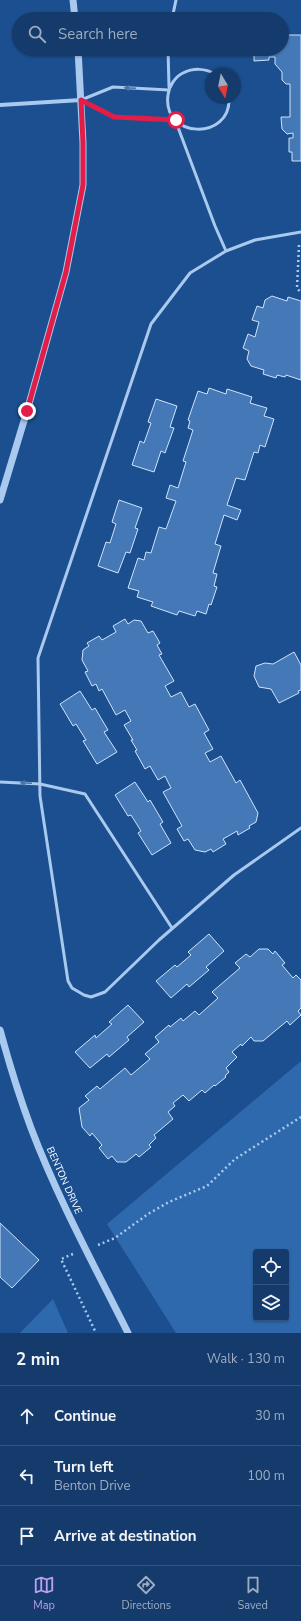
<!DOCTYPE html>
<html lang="en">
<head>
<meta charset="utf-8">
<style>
	body { margin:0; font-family:"Nunito Sans",sans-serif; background:#214673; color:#f1f3f6 }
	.controls { position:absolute; right:12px; bottom:12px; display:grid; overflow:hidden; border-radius:4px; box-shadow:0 1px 3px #0004 }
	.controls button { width:36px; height:36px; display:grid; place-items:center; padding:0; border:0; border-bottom:1px solid #33557e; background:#143b6b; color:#f1f3f6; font:20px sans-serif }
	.compass { position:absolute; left:205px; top:68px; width:36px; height:36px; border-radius:50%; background:#143b6b; box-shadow:0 1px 3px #0004; rotate:170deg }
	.stop { position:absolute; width:12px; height:12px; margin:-9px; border:3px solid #e11d48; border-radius:50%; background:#fff }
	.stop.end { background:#e11d48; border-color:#fff; box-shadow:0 1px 4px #0008 }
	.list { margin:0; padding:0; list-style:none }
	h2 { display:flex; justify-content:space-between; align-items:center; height:52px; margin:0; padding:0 16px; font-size:17px }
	h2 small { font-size:13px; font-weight:400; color:#9dadc1 }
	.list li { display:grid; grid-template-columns:26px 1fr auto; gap:12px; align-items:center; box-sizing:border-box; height:60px; padding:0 16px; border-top:1px solid #33557e }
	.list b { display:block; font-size:15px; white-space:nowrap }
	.list p { margin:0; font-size:13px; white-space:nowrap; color:#9dadc1 }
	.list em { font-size:13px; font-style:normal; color:#9dadc1 }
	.icon { flex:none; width:22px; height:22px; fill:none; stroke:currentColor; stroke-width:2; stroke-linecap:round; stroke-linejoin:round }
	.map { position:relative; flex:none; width:301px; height:1333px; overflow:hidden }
	.search { position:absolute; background:#143b6b; box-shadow:0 1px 3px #0004; left:12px; right:12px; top:12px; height:44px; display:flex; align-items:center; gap:10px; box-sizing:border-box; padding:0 14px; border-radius:22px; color:#9dadc1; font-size:15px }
	.sheet { height:232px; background:#143b6b }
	nav { display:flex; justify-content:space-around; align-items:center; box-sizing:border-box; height:56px; border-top:1px solid #33557e; background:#143b6b; font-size:11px; color:#9dadc1 }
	nav a { display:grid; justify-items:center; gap:2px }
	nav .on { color:#bca0f2 }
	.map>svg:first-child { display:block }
	.green { fill:#2e69ad; fill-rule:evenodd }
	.building { fill:#4478b7; stroke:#cfe3fa }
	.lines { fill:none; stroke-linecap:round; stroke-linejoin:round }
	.path { stroke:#a9c9ee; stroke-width:2.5; stroke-dasharray:2 3; stroke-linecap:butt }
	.service { stroke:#a9c9ee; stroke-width:3 }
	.minor { stroke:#a9c9ee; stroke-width:4 }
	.tertiary { stroke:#a9c9ee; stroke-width:7 }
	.oneway { fill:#4674ac }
	.route { stroke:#e11d48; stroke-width:5 }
	.labels { text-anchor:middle; stroke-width:4; stroke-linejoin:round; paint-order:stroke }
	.street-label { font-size:10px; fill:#fff; stroke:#1b4f8f }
</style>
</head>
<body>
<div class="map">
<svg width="301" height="1333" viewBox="0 0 301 1333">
	<rect width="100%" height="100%" fill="#1b4f8f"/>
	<path class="green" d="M 301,1061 L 301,1333 L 176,1333 L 107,1224 ZM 256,1252 L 286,1252 L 286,1318 L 256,1318 Z
		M 53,1299 L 68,1333 L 20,1333 Z"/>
	<path class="building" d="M 282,35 L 301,35 L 301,161 L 292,161 L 292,152 L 289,152 L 289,138 L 293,138 L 293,133 L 287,134 L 282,129 L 281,117 L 290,117 L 290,84 L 286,84 L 282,80 L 282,72 L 275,64 L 275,57 L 269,57 L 269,60 L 254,61 L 254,49 L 282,49 Z
		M 272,296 L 287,301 L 288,297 L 301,301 L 301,380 L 286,375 L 285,377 L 277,375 L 276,378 L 263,374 L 264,370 L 251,366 L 247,359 L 249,351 L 243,348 L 248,334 L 255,337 L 259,322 L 252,320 L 257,306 L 263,308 L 265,300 Z
		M 209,388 L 226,394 L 227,389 L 252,397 L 250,403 L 267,408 L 264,416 L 274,419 L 265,447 L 260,445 L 258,453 L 254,452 L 245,480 L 236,478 L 227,505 L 241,510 L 237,520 L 224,515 L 215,544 L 221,546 L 213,573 L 217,574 L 214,586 L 217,587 L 211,605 L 209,604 L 206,614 L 197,611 L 195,616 L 179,611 L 177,615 L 151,606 L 153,602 L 137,597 L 139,591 L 128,588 L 138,558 L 144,560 L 146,552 L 151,553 L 159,527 L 166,529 L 176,501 L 166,498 L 170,485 L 178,488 L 186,462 L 183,461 L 193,430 L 188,428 L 190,421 L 188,420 L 198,391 L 207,394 Z
		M 156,399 L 177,406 L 170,427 L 174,428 L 165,453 L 161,451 L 154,472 L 132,465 L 140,441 L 144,443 L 151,423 L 148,422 Z
		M 119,500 L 142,508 L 135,528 L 138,529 L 130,553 L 126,552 L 118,573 L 98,566 L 106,542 L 110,543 L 116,524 L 112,522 Z
		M 125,619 L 128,624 L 134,620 L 141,621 L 148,633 L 153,631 L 160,643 L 157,645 L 162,654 L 159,655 L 174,681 L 165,686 L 171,697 L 181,692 L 189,707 L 195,704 L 209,730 L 204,733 L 213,749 L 205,753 L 210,762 L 221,756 L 236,783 L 240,780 L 258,813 L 256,822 L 249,826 L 250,828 L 238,835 L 237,831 L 223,839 L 226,844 L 213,852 L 211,849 L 205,852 L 195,850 L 188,839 L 184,841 L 177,829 L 182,826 L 163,792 L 171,788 L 165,776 L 158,780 L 150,766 L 145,769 L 135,751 L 137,750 L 131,740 L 133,740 L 124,725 L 131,721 L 125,710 L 116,715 L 102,689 L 99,691 L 96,684 L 92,686 L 85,672 L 88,671 L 82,660 L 83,650 L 89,646 L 87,643 L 99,636 L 102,640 L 116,632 L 113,626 Z
		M 294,652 L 301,665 L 301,690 L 298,691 L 299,693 L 279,703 L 271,689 L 259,687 L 254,676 L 256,666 L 265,663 L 273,664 Z
		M 80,691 L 92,710 L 95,708 L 108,730 L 104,732 L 117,752 L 97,764 L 83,741 L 86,740 L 76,724 L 73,726 L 60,704 Z
		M 135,782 L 148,802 L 150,800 L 163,822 L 160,824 L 171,843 L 152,855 L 138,833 L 141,831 L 131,815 L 128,816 L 115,795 Z
		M 209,934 L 224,951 L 206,967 L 209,970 L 189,987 L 187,984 L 171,998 L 156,981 L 175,965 L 177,967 L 191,955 L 188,952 Z
		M 259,949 L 268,949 L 273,954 L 275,951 L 285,963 L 282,965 L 293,978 L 296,975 L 301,980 L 301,1008 L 298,1011 L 301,1015 L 290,1025 L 287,1021 L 263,1041 L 254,1041 L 251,1037 L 242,1046 L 241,1044 L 232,1052 L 237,1057 L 226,1068 L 229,1072 L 225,1076 L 226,1077 L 215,1086 L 214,1085 L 205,1093 L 202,1090 L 189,1101 L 183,1095 L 173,1103 L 175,1106 L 168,1112 L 173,1119 L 154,1135 L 156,1138 L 149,1145 L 151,1147 L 139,1157 L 136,1154 L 126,1162 L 117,1162 L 112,1156 L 108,1159 L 99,1148 L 102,1145 L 92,1133 L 90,1136 L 82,1127 L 79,1108 L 89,1100 L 85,1096 L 97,1086 L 100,1089 L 125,1068 L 131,1075 L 150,1059 L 145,1054 L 159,1042 L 155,1037 L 169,1025 L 170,1027 L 181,1018 L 183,1021 L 195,1011 L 199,1015 L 218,998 L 212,992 L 240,968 L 235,963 L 246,954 L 250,957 Z
		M 128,1005 L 144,1022 L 127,1037 L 129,1040 L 109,1057 L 107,1054 L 90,1068 L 75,1052 L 95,1035 L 96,1038 L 112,1024 L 109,1022 Z
		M 0,1223 L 39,1260 L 12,1288 L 0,1277 Z"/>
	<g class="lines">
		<path class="path" d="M 299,245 L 297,288 L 301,293
			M 98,1245 L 115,1238 L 148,1214 L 169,1202 L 207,1186 L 235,1159 L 301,1117
			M 73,1254 L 61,1259 L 96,1333"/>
		<path class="service" d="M 172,19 L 176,0
			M 168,49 L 169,87
			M 215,74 C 205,68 193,68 183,73 C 175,77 169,86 168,95 C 162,139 231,141 229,98
			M 81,100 L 113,87 L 169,90
			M 82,101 L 114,117 L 175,120
			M 176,122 L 215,226 L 226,251
			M 301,232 L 255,240 L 226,251 L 190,273 L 151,324 L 38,658 L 40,796 L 68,981 L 72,988 L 84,995 L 91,997 L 105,992 L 159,940 L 234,875 L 301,828
			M 0,782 L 40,784 L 85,794 L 172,928"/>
		<path class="minor" d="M 0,105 L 81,100"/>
		<path class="tertiary" d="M 73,0 L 75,19
			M 0,500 L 27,411 L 66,272 L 83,185 L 83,143 L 78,49
			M 0,1030 C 9,1063 19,1096 31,1128 C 57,1197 95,1267 128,1333"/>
	</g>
	<defs><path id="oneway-solid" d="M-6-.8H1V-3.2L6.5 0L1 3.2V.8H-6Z"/></defs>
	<g class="oneway">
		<use href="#oneway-solid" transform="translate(130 88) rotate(-178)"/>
		<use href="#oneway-solid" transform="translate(26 783) rotate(-178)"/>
	</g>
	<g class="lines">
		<path class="route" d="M 27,411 L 66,272 L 83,185 L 83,143 L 81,100 L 114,117 L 176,120"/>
	</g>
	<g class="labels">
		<g class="street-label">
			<text transform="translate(65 1180) rotate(66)" y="4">BENTON DRIVE</text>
		</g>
	</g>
</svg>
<div class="controls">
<button><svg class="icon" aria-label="locate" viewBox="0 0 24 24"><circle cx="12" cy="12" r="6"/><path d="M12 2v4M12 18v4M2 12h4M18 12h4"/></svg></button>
<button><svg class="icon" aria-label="layers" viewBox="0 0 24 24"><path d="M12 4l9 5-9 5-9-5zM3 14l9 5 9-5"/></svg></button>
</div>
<svg class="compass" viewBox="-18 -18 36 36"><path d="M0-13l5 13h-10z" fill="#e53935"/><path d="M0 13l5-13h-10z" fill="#9dadc1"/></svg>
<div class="stop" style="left:176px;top:120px"></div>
<div class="stop end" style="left:27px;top:411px"></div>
<div class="search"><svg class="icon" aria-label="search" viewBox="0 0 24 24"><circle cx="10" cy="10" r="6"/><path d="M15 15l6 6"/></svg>Search here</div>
</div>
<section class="sheet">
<h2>2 min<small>Walk · 130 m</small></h2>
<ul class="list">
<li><svg class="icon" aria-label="ahead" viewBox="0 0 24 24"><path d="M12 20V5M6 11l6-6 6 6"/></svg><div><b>Continue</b></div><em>30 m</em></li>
<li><svg class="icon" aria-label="left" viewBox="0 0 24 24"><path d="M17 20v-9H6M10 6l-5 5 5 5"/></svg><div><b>Turn left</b><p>Benton Drive</p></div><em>100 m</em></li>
<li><svg class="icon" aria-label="arrive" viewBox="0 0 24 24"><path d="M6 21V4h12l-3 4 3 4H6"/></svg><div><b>Arrive at destination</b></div></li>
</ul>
</section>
<nav>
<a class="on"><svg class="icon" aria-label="map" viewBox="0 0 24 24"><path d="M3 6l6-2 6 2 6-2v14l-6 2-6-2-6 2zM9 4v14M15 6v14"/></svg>Map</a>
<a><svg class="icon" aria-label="directions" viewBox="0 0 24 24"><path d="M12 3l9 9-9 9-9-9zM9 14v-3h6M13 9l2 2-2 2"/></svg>Directions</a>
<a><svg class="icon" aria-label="saved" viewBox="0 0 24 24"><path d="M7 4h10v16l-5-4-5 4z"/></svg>Saved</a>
</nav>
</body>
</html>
